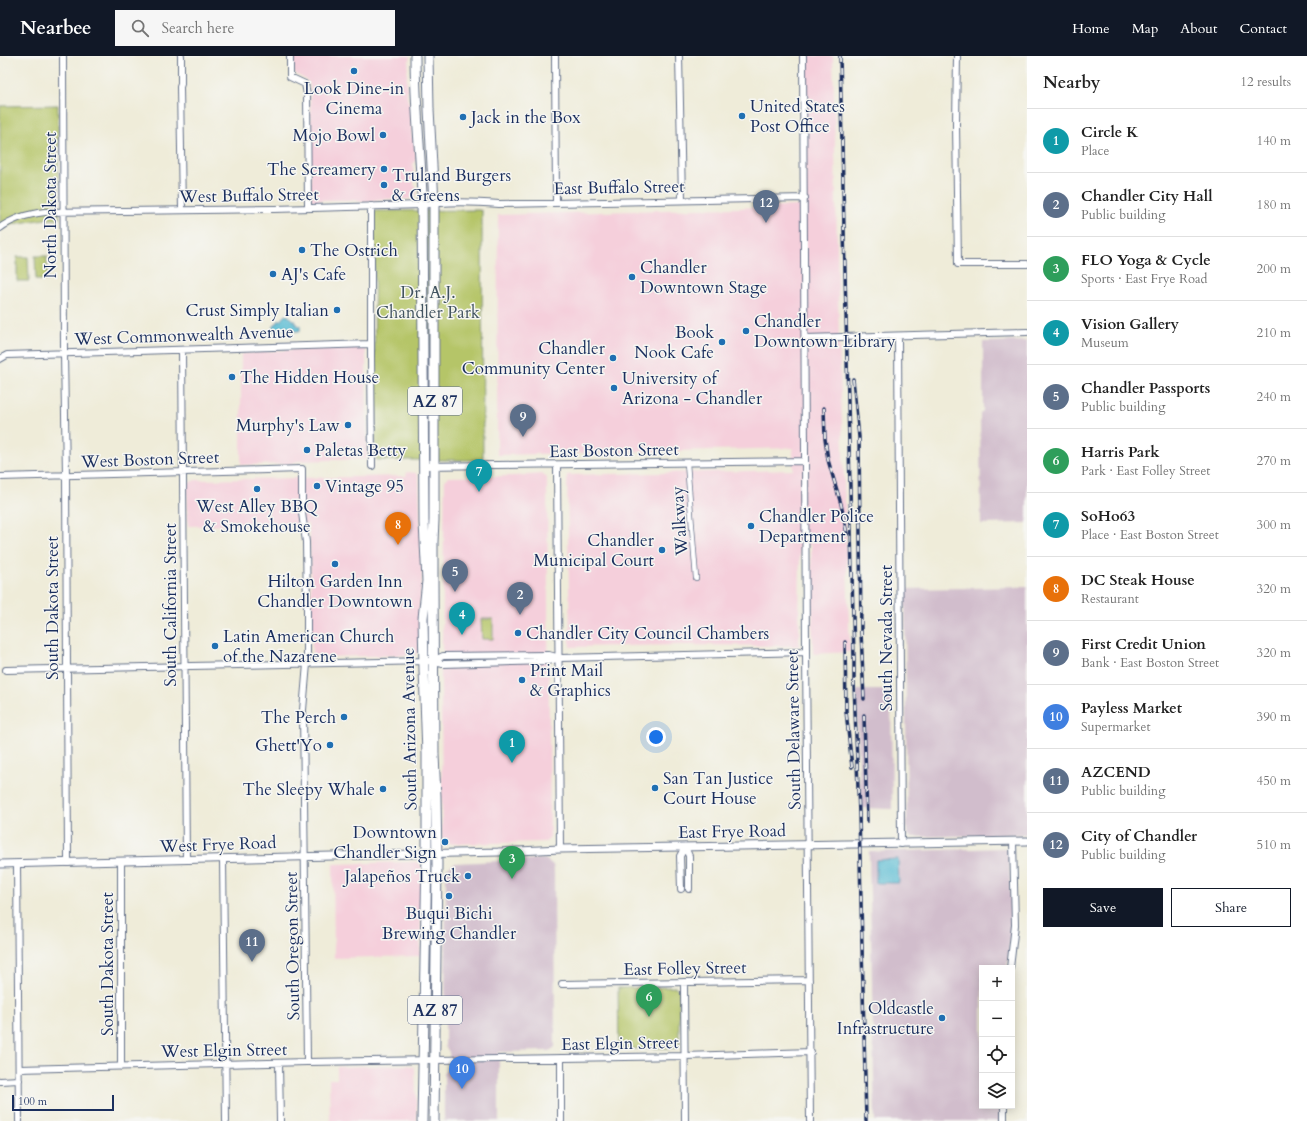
<!DOCTYPE html>
<html lang="en">
<head>
<meta charset="utf-8">
<style>
	body { margin:0; font-family:Cardo,serif; background:#f6f6f6; color:#222 }
	.controls { position:absolute; right:12px; bottom:12px; display:grid; overflow:hidden; border-radius:0px; box-shadow:0 2px 10px #0003 }
	.controls button { width:36px; height:36px; display:grid; place-items:center; padding:0; border:0; border-bottom:1px solid #e0e0e0; background:#fff; color:#222; font:20px sans-serif }
	.scale { position:absolute; left:12px; bottom:10px; width:102px; box-sizing:border-box; padding-left:4px; border:2px solid #1b2f5e; border-top:0; font-size:11px; line-height:14px; white-space:nowrap; color:#1b2f5e; -webkit-text-stroke:3px #f6f6f2; paint-order:stroke }
	.you { position:absolute; left:656px; top:681px; width:14px; height:14px; margin:-10px; border:3px solid #fff; border-radius:50%; background:#1a73e8; box-shadow:0 0 0 6px #1a73e833 }
	.badge { display:grid; place-items:center; width:26px; height:26px; border-radius:50%; background:#111827; color:#fff; font-size:13px; font-weight:700 }
	.pin { position:absolute; translate:-50% -33px; filter:drop-shadow(0 1px 2px #0008) }
	.pin::after { content:''; position:absolute; top:21px; width:14px; height:12px; background:inherit; clip-path:polygon(0 0,100% 0,50% 100%) }
	.list { margin:0; padding:0; list-style:none }
	h2 { display:flex; justify-content:space-between; align-items:center; height:52px; margin:0; padding:0 16px; font-size:17px }
	h2 small { font-size:13px; font-weight:400; color:#767676 }
	.list li { display:grid; grid-template-columns:26px 1fr auto; gap:12px; align-items:center; box-sizing:border-box; height:64px; padding:0 16px; border-top:1px solid #e0e0e0 }
	.list b { display:block; font-size:15px; white-space:nowrap }
	.list p { margin:0; font-size:13px; white-space:nowrap; color:#767676 }
	.list em { font-size:13px; font-style:normal; color:#767676 }
	.actions { display:flex; gap:8px; padding:12px 16px }
	.actions a { flex:1; padding:9px 0; border:1px solid #111827; border-radius:0px; text-align:center; font-size:14px; color:#111827 }
	.actions .main { background:#111827; color:#fff }
	.icon { flex:none; width:22px; height:22px; fill:none; stroke:currentColor; stroke-width:2; stroke-linecap:round; stroke-linejoin:round }
	.map { position:relative; flex:none; width:1027px; height:1065px; overflow:hidden }
	header { display:flex; align-items:center; gap:24px; box-sizing:border-box; height:56px; padding:0 20px; background:#111827; color:#fff }
	header strong { font-size:19px }
	nav { display:flex; gap:22px; margin-inline-start:auto; font-size:14px }
	.search { width:280px; height:36px; background:#f6f6f6; display:flex; align-items:center; gap:10px; box-sizing:border-box; padding:0 14px; border-radius:0px; color:#767676; font-size:15px }
	main { display:flex }
	aside { flex:1; background:#fff }
	.map>svg:first-child { display:block }
	.built { fill:#f5cfdb }
	.industrial { fill:#d1bdcc }
	.green { fill:#b5c567; stroke:#687a62 }
	.water { fill:#53b9d1; stroke:#377498 }
	.lines { fill:none; stroke-linecap:round; stroke-linejoin:round }
	.pedestrian-casing { stroke:#657189; stroke-width:6 }
	.minor-casing { stroke:#657189; stroke-width:8 }
	.tertiary-casing { stroke:#657189; stroke-width:9 }
	.primary-casing { stroke:#657189; stroke-width:11 }
	.pedestrian { stroke:#fff; stroke-width:4.5 }
	.minor { stroke:#fff; stroke-width:6 }
	.tertiary { stroke:#fff; stroke-width:7 }
	.primary { stroke:#fff; stroke-width:9 }
	.rail-casing { stroke:#1b2f5e; stroke-width:3.5 }
	.rail { stroke:#f6f6f2; stroke-width:2; stroke-dasharray:6; stroke-linecap:butt }
	.poi-dot { fill:#1f6fb2; stroke:#f6f6f2; stroke-width:1.5 }
	.labels { text-anchor:middle; stroke-width:3; stroke-linejoin:round; paint-order:stroke }
	.shield { fill:#f6f6f2; stroke:#5d6b8a; stroke-width:1 }
	.shield-label { font-size:16px; font-weight:bold; fill:#1b2f5e }
	.poi-label { font-size:17px; fill:#1b2f5e; stroke:#f6f6f2; text-anchor:start }
	.street-label { font-size:17px; fill:#1b2f5e; stroke:#f6f6f2 }
	.park-label { font-size:17px; fill:#425460; stroke:#f6f6f2 }
</style>
</head>
<body>
<header>
<strong>Nearbee</strong>
<div class="search"><svg class="icon" aria-label="search" viewBox="0 0 24 24"><circle cx="10" cy="10" r="6"/><path d="M15 15l6 6"/></svg>Search here</div>
<nav><a>Home</a><a>Map</a><a>About</a><a>Contact</a></nav>
</header>
<main>
<div class="map">
<svg width="1027" height="1065" viewBox="0 0 1027 1065">
	<rect width="100%" height="100%" fill="#f6f6f2"/>
	<filter id="ink" filterUnits="userSpaceOnUse"><feTurbulence type="fractalNoise" baseFrequency=".025" numOctaves="2"/><feDisplacementMap in="SourceGraphic" scale="8" xChannelSelector="R" yChannelSelector="G"/><feConvolveMatrix kernelMatrix="1 2 1 2 8 2 1 2 1" color-interpolation-filters="sRGB"/></filter>
	<filter id="wash" filterUnits="userSpaceOnUse"><feTurbulence type="fractalNoise" baseFrequency=".012" numOctaves="4" result="noise"/><feDisplacementMap in="SourceGraphic" scale="16" xChannelSelector="R" yChannelSelector="G"/><feGaussianBlur stdDeviation="0.9" result="paint"/><feColorMatrix in="noise" values="0 0 0 0 0 0 0 0 0 0 0 0 0 0 0 0 0 1.4 0 .05"/><feComposite in="paint" operator="in"/></filter>
	<g filter="url(#wash)">
		<rect width="100%" height="100%" fill="#efecd9"/>
		<path class="built" d="M 294,0 L 410,0 L 407,18 L 407,42 L 410,50 L 412,81 L 414,83 L 416,103 L 413,109 L 414,129 L 417,133 L 417,137 L 414,141 L 409,143 L 380,143 L 364,146 L 360,146 L 355,144 L 321,144 L 317,147 L 313,145 L 311,143 L 310,30 L 307,24 L 299,20 L 294,16 Z
			M 804,0 L 833,0 L 839,281 L 850,596 L 813,598 L 811,489 L 800,489 L 799,590 L 680,589 L 570,591 L 567,419 L 793,414 L 793,392 L 497,399 L 498,159 L 797,150 L 805,142 Z
			M 358,291 L 365,293 L 366,298 L 367,403 L 298,405 L 289,408 L 241,409 L 241,298 L 298,293 Z
			M 407,416 L 416,417 L 419,421 L 422,521 L 419,556 L 419,594 L 415,599 L 413,599 L 316,601 L 312,598 L 310,489 L 308,468 L 188,470 L 187,430 L 189,427 L 195,424 L 406,420 Z
			M 543,418 L 547,422 L 550,781 L 546,786 L 448,788 L 442,783 L 441,614 L 446,609 L 446,597 L 442,593 L 445,424 L 449,421 L 514,420 Z
			M 414,806 L 419,807 L 421,810 L 422,814 L 420,900 L 334,902 L 333,808 Z
			M 407,1009 L 414,1011 L 415,1014 L 417,1065 L 330,1065 L 329,1023 L 337,1023 L 337,1011 Z"/>
		<path class="industrial" d="M 1027,285 L 1027,467 L 981,468 L 980,357 L 983,355 L 983,286 Z
			M 1027,531 L 1027,778 L 913,781 L 909,780 L 907,776 L 905,533 Z
			M 856,634 L 891,634 L 892,753 L 861,752 Z
			M 1005,792 L 1009,795 L 1009,797 L 1011,871 L 1007,912 L 982,912 L 982,1050 L 1000,1050 L 1000,1065 L 875,1065 L 869,796 Z
			M 543,803 L 547,804 L 553,809 L 554,815 L 555,991 L 551,994 L 548,995 L 499,996 L 499,1065 L 444,1065 L 444,1016 L 450,1011 L 449,996 L 445,990 L 446,813 L 455,807 Z"/>
		<path class="green" d="M 58,49 L 59,163 L 45,163 L 13,168 L 0,174 L 0,50 Z
			M 479,154 L 482,155 L 482,157 L 483,401 L 480,404 L 376,404 L 375,393 L 374,157 L 376,155 Z
			M 35,200 L 47,200 L 47,224 L 36,224 Z
			M 17,201 L 28,201 L 29,225 L 17,225 Z
			M 481,563 L 493,563 L 493,583 L 482,583 Z
			M 676,931 L 679,934 L 679,989 L 676,992 L 619,993 L 618,932 Z"/>
		<path class="water" d="M 285,259 L 289,260 L 292,264 L 295,264 L 295,267 L 297,267 L 297,269 L 300,270 L 300,275 L 292,275 L 291,273 L 289,273 L 286,270 L 284,271 L 284,273 L 282,273 L 282,275 L 273,275 L 273,271 L 275,269 L 276,267 L 278,267 L 278,265 L 281,264 L 283,261 Z
			M 898,803 L 899,827 L 876,827 L 876,804 Z"/>
	</g>
	<g filter="url(#ink)">
		<g class="lines">
			<defs>
				<path id="pedestrian" d="M 687,407 L 696,522"/>
				<path id="minor" d="M 63,0 L 64,297 L 66,420 L 68,807
					M 181,0 L 181,28 L 180,31 L 182,154
					M 290,0 L 290,21 L 305,28 L 307,38 L 308,151
					M 555,0 L 556,147
					M 679,0 L 682,144
					M 803,0 L 806,596 L 810,1065
					M 957,0 L 956,68 L 958,208 L 1027,208
					M 371,150 L 371,299 L 372,410
					M 0,172 C 13,162 29,158 45,156 L 274,153 L 422,149 C 447,145 474,146 499,148 L 805,142
					M 898,280 L 901,788
					M 805,282 L 1027,276
					M 182,294 L 186,804
					M 0,303 L 7,299 L 371,288
					M 557,409 L 560,793
					M 424,410 L 805,405
					M 0,421 L 302,413 L 302,457 L 306,486 L 307,554 L 307,608 L 303,654 L 307,1006
					M 433,605 L 443,600 L 549,599 L 560,602 L 806,596
					M 6,614 L 429,605 L 443,608 L 549,605 L 560,602
					M 223,803 L 226,1065
					M 17,808 L 19,1065
					M 681,833 L 680,800 L 685,791 L 689,800 L 689,833
					M 1010,912 L 1015,869 L 1013,785
					M 684,926 L 685,1065
					M 562,928 L 809,924
					M 561,1002 L 561,1065
					M 279,1007 L 280,1065
					M 121,1011 L 121,805
					M 19,1013 L 307,1006 L 685,1000 L 811,996
					M 0,1025 L 19,1024
					M 1004,1050 L 1004,1065"/>
				<path id="tertiary" d="M 0,808 L 498,796 L 560,793 L 1027,785"/>
				<path id="primary" d="M 415,0 C 415,46 420,92 422,139 L 424,467 L 427,525 L 423,562 L 424,614 L 427,698 L 427,797 L 422,1065
					M 428,0 L 429,53 L 434,147 L 434,464 L 433,486 L 433,525 L 434,699 L 436,740 L 437,808 L 434,1065"/>
			</defs>
			<use href="#pedestrian" class="pedestrian-casing"/>
			<use href="#minor" class="minor-casing"/>
			<use href="#tertiary" class="tertiary-casing"/>
			<use href="#primary" class="primary-casing"/>
			<use href="#pedestrian" class="pedestrian"/>
			<use href="#minor" class="minor"/>
			<use href="#tertiary" class="tertiary"/>
			<use href="#primary" class="primary"/>
			<defs>
				<path id="rail" d="M 840,0 L 854,603 L 854,628 L 859,758 L 866,1065
					M 853,323 L 859,381 L 861,576 L 864,643
					M 824,352 L 825,383 L 828,404 L 841,448 L 847,478
					M 845,586 L 846,655 L 852,711
					M 864,659 L 867,765"/>
			</defs>
			<use href="#rail" class="rail-casing"/>
			<use href="#rail" class="rail"/>
		</g>
	</g>
	<g class="poi-dot">
		<circle cx="354" cy="15" r="4"/>
		<circle cx="742" cy="60" r="4"/>
		<circle cx="463" cy="61" r="4"/>
		<circle cx="383" cy="79" r="4"/>
		<circle cx="384" cy="113" r="4"/>
		<circle cx="384" cy="129" r="4"/>
		<circle cx="302" cy="194" r="4"/>
		<circle cx="273" cy="218" r="4"/>
		<circle cx="632" cy="221" r="4"/>
		<circle cx="337" cy="254" r="4"/>
		<circle cx="746" cy="275" r="4"/>
		<circle cx="722" cy="286" r="4"/>
		<circle cx="613" cy="302" r="4"/>
		<circle cx="232" cy="321" r="4"/>
		<circle cx="614" cy="332" r="4"/>
		<circle cx="348" cy="369" r="4"/>
		<circle cx="307" cy="394" r="4"/>
		<circle cx="317" cy="430" r="4"/>
		<circle cx="257" cy="433" r="4"/>
		<circle cx="751" cy="470" r="4"/>
		<circle cx="662" cy="494" r="4"/>
		<circle cx="335" cy="508" r="4"/>
		<circle cx="518" cy="577" r="4"/>
		<circle cx="215" cy="590" r="4"/>
		<circle cx="522" cy="624" r="4"/>
		<circle cx="344" cy="661" r="4"/>
		<circle cx="330" cy="689" r="4"/>
		<circle cx="655" cy="732" r="4"/>
		<circle cx="383" cy="733" r="4"/>
		<circle cx="445" cy="786" r="4"/>
		<circle cx="468" cy="820" r="4"/>
		<circle cx="449" cy="840" r="4"/>
		<circle cx="942" cy="962" r="4"/>
	</g>
	<g class="labels">
		<g class="shield">
			<rect x="408" y="331" width="54" height="28" rx="3"/>
			<rect x="408" y="940" width="54" height="28" rx="3"/>
		</g>
		<g class="shield-label">
			<text x="435" y="351">AZ 87</text>
			<text x="435" y="960">AZ 87</text>
		</g>
		<g class="poi-label">
			<text x="354" y="38" text-anchor="middle">Look Dine-in<tspan x="354" dy="20">Cinema</tspan></text>
			<text x="750" y="56">United States<tspan x="750" dy="20">Post Office</tspan></text>
			<text x="471" y="67">Jack in the Box</text>
			<text x="375" y="85" text-anchor="end">Mojo Bowl</text>
			<text x="376" y="119" text-anchor="end">The Screamery</text>
			<text x="392" y="125">Truland Burgers<tspan x="392" dy="20">&amp; Greens</tspan></text>
			<text x="310" y="200">The Ostrich</text>
			<text x="640" y="217">Chandler<tspan x="640" dy="20">Downtown Stage</tspan></text>
			<text x="281" y="224">AJ's Cafe</text>
			<text x="329" y="260" text-anchor="end">Crust Simply Italian</text>
			<text x="754" y="271">Chandler<tspan x="754" dy="20">Downtown Library</tspan></text>
			<text x="714" y="282" text-anchor="end">Book<tspan x="714" dy="20">Nook Cafe</tspan></text>
			<text x="605" y="298" text-anchor="end">Chandler<tspan x="605" dy="20">Community Center</tspan></text>
			<text x="240" y="327">The Hidden House</text>
			<text x="622" y="328">University of<tspan x="622" dy="20">Arizona - Chandler</tspan></text>
			<text x="340" y="375" text-anchor="end">Murphy's Law</text>
			<text x="315" y="400">Paletas Betty</text>
			<text x="325" y="436">Vintage 95</text>
			<text x="257" y="456" text-anchor="middle">West Alley BBQ<tspan x="257" dy="20">&amp; Smokehouse</tspan></text>
			<text x="759" y="466">Chandler Police<tspan x="759" dy="20">Department</tspan></text>
			<text x="654" y="490" text-anchor="end">Chandler<tspan x="654" dy="20">Municipal Court</tspan></text>
			<text x="335" y="531" text-anchor="middle">Hilton Garden Inn<tspan x="335" dy="20">Chandler Downtown</tspan></text>
			<text x="526" y="583">Chandler City Council Chambers</text>
			<text x="223" y="586">Latin American Church<tspan x="223" dy="20">of the Nazarene</tspan></text>
			<text x="530" y="620">Print Mail<tspan x="530" dy="20">&amp; Graphics</tspan></text>
			<text x="336" y="667" text-anchor="end">The Perch</text>
			<text x="322" y="695" text-anchor="end">Ghett'Yo</text>
			<text x="663" y="728">San Tan Justice<tspan x="663" dy="20">Court House</tspan></text>
			<text x="375" y="739" text-anchor="end">The Sleepy Whale</text>
			<text x="437" y="782" text-anchor="end">Downtown<tspan x="437" dy="20">Chandler Sign</tspan></text>
			<text x="460" y="826" text-anchor="end">Jalapeños Truck</text>
			<text x="449" y="863" text-anchor="middle">Buqui Bichi<tspan x="449" dy="20">Brewing Chandler</tspan></text>
			<text x="934" y="958" text-anchor="end">Oldcastle<tspan x="934" dy="20">Infrastructure</tspan></text>
		</g>
		<g class="street-label">
			<text transform="translate(619 131) rotate(-1)" y="6">East Buffalo Street</text>
			<text transform="translate(249 139) rotate(-1)" y="6">West Buffalo Street</text>
			<text transform="translate(50 149) rotate(-90)" y="6">North Dakota Street</text>
			<text transform="translate(184 279) rotate(-2)" y="6">West Commonwealth Avenue</text>
			<text transform="translate(614 394) rotate(-1)" y="6">East Boston Street</text>
			<text transform="translate(150 403) rotate(-2)" y="6">West Boston Street</text>
			<text transform="translate(679 465) rotate(-94)" y="6">Walkway</text>
			<text transform="translate(170 549) rotate(-90)" y="6">South California Street</text>
			<text transform="translate(52 552) rotate(-90)" y="6">South Dakota Street</text>
			<text transform="translate(886 582) rotate(-90)" y="6">South Nevada Street</text>
			<text transform="translate(409 673) rotate(-91)" y="6">South Arizona Avenue</text>
			<text transform="translate(793 674) rotate(-91)" y="6">South Delaware Street</text>
			<text transform="translate(732 775) rotate(-1)" y="6">East Frye Road</text>
			<text transform="translate(218 788) rotate(-2)" y="6">West Frye Road</text>
			<text transform="translate(292 890) rotate(-91)" y="6">South Oregon Street</text>
			<text transform="translate(107 908) rotate(-90)" y="6">South Dakota Street</text>
			<text transform="translate(685 912) rotate(-1)" y="6">East Folley Street</text>
			<text transform="translate(620 987) rotate(-1)" y="6">East Elgin Street</text>
			<text transform="translate(224 994) rotate(-1)" y="6">West Elgin Street</text>
		</g>
		<g class="park-label">
			<text x="428" y="242">Dr. A.J.<tspan x="428" dy="20">Chandler Park</tspan></text>
		</g>
	</g>
</svg>
<div class="controls">
<button>+</button>
<button>−</button>
<button><svg class="icon" aria-label="locate" viewBox="0 0 24 24"><circle cx="12" cy="12" r="6"/><path d="M12 2v4M12 18v4M2 12h4M18 12h4"/></svg></button>
<button><svg class="icon" aria-label="layers" viewBox="0 0 24 24"><path d="M12 4l9 5-9 5-9-5zM3 14l9 5 9-5"/></svg></button>
</div>
<div class="scale">100 m</div>
<div class="you"></div>
<div class="pin badge" style="left:512px;top:707px;background:#0f9aa8">1</div>
<div class="pin badge" style="left:520px;top:559px;background:#5c6f8a">2</div>
<div class="pin badge" style="left:512px;top:823px;background:#2e9e5b">3</div>
<div class="pin badge" style="left:462px;top:579px;background:#0f9aa8">4</div>
<div class="pin badge" style="left:455px;top:536px;background:#5c6f8a">5</div>
<div class="pin badge" style="left:649px;top:961px;background:#2e9e5b">6</div>
<div class="pin badge" style="left:479px;top:436px;background:#0f9aa8">7</div>
<div class="pin badge" style="left:398px;top:489px;background:#e8710a">8</div>
<div class="pin badge" style="left:523px;top:381px;background:#5c6f8a">9</div>
<div class="pin badge" style="left:462px;top:1033px;background:#3f7fe0">10</div>
<div class="pin badge" style="left:252px;top:906px;background:#5c6f8a">11</div>
<div class="pin badge" style="left:766px;top:167px;background:#5c6f8a">12</div>
</div>
<aside>
<h2>Nearby<small>12 results</small></h2>
<ul class="list">
<li><span class="badge" style="background:#0f9aa8">1</span><div><b>Circle K</b><p>Place</p></div><em>140 m</em></li>
<li><span class="badge" style="background:#5c6f8a">2</span><div><b>Chandler City Hall</b><p>Public building</p></div><em>180 m</em></li>
<li><span class="badge" style="background:#2e9e5b">3</span><div><b>FLO Yoga &amp; Cycle</b><p>Sports · East Frye Road</p></div><em>200 m</em></li>
<li><span class="badge" style="background:#0f9aa8">4</span><div><b>Vision Gallery</b><p>Museum</p></div><em>210 m</em></li>
<li><span class="badge" style="background:#5c6f8a">5</span><div><b>Chandler Passports</b><p>Public building</p></div><em>240 m</em></li>
<li><span class="badge" style="background:#2e9e5b">6</span><div><b>Harris Park</b><p>Park · East Folley Street</p></div><em>270 m</em></li>
<li><span class="badge" style="background:#0f9aa8">7</span><div><b>SoHo63</b><p>Place · East Boston Street</p></div><em>300 m</em></li>
<li><span class="badge" style="background:#e8710a">8</span><div><b>DC Steak House</b><p>Restaurant</p></div><em>320 m</em></li>
<li><span class="badge" style="background:#5c6f8a">9</span><div><b>First Credit Union</b><p>Bank · East Boston Street</p></div><em>320 m</em></li>
<li><span class="badge" style="background:#3f7fe0">10</span><div><b>Payless Market</b><p>Supermarket</p></div><em>390 m</em></li>
<li><span class="badge" style="background:#5c6f8a">11</span><div><b>AZCEND</b><p>Public building</p></div><em>450 m</em></li>
<li><span class="badge" style="background:#5c6f8a">12</span><div><b>City of Chandler</b><p>Public building</p></div><em>510 m</em></li>
</ul>
<div class="actions"><a class="main">Save</a><a>Share</a></div>
</aside>
</main>
</body>
</html>
